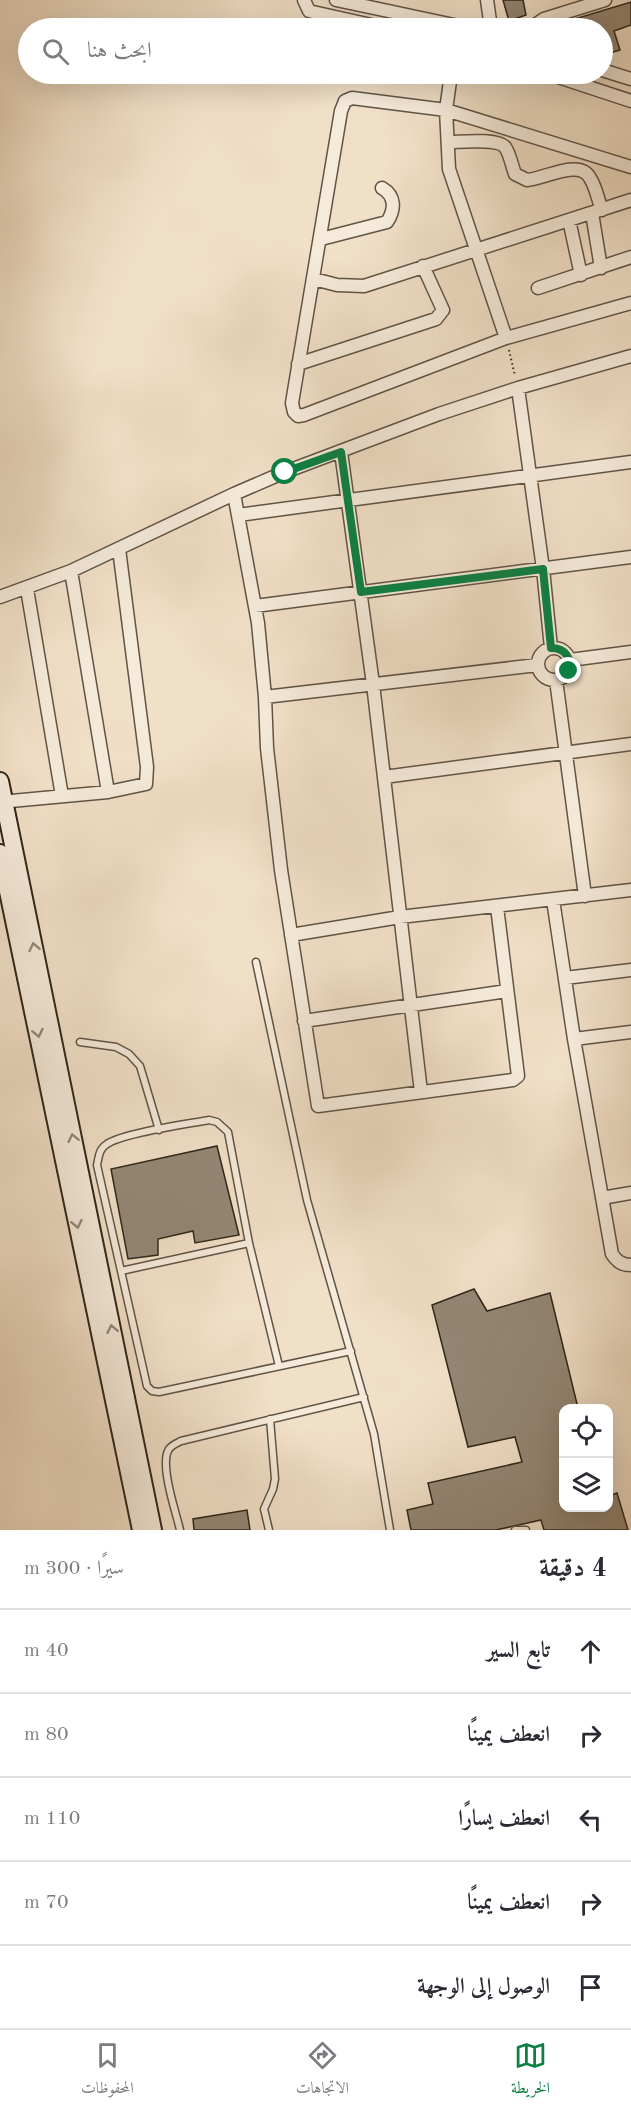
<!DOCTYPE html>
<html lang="ar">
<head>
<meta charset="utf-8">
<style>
	body { margin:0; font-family:"Old Standard TT",Amiri,serif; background:#f2f2f3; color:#2b2b33; direction:rtl }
	.controls { position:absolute; right:18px; bottom:18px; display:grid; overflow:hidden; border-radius:12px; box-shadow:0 6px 24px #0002 }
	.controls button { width:54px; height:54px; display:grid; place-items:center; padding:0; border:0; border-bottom:2px solid #e1e1e2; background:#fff; color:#2b2b33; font:30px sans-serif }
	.stop { position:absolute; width:18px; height:18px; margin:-14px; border:4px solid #0b8043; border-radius:50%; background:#fff }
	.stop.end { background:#0b8043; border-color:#fff; box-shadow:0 2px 6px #0008 }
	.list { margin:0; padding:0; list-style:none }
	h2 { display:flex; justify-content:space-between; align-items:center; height:78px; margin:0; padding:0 24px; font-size:26px }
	h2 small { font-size:20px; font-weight:400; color:#7c7c81 }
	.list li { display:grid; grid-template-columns:39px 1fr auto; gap:18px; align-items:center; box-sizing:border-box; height:84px; padding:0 24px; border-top:2px solid #e1e1e2 }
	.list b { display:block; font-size:22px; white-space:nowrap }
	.list em { font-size:20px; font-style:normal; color:#7c7c81 }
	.icon { flex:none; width:33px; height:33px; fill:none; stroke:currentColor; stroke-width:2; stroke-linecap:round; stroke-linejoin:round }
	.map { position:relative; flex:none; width:631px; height:1530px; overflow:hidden; direction:ltr }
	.search { position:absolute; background:#fff; box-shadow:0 6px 24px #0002; left:18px; right:18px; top:18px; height:66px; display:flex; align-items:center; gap:15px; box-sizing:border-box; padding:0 21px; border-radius:33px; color:#7c7c81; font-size:22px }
	.sheet { height:498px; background:#fff }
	nav { display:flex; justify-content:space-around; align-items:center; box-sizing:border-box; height:84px; border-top:2px solid #e1e1e2; background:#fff; font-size:16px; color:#7c7c81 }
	nav a { display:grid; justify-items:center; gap:3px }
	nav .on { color:#0b8043 }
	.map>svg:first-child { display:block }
	.building { fill:#948775; stroke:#2f261c; stroke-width:1.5 }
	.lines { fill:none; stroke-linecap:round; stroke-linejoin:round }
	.lane-casing { stroke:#605447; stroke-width:9 }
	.street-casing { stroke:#605447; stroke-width:15 }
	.secondary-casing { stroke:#2f261c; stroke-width:20 }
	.path { stroke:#2f261c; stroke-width:2; stroke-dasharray:1.5 3; stroke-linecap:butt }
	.lane { stroke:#f6ebdb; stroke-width:6 }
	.street { stroke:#f6ebdb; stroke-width:12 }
	.secondary { stroke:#f6ebdb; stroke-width:16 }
	.oneway { stroke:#92887c }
	.route { stroke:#0b8043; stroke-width:8 }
</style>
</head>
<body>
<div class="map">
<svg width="631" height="1530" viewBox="0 0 631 1530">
	<rect width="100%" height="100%" fill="#f1e0c8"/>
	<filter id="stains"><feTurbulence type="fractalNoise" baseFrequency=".00333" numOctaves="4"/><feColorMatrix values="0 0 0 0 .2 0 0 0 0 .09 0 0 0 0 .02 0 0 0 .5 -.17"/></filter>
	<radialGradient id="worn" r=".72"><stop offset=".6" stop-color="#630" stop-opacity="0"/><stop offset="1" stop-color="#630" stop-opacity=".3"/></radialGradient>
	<path class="building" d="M 503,0 L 523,0 L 526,15 L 509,21 Z
		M 631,2 L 631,25 L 614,31 L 620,50 L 603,55 L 603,28 L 545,28 Z
		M 217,1146 L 239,1235 L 195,1243 L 193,1231 L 158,1239 L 158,1255 L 128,1259 L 111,1169 Z
		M 474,1289 L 487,1311 L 550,1293 L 578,1408 L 564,1408 L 564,1508 L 609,1508 L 609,1496 L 617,1493 L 628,1530 L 544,1530 L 541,1520 L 496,1530 L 411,1530 L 407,1510 L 433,1504 L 428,1483 L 522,1462 L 515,1437 L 468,1447 L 432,1305 Z
		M 247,1510 L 250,1530 L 194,1530 L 193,1519 Z"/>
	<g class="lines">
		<defs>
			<path id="lane" d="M 256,962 L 307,1200 L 374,1434 L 390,1530
				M 80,1042 L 116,1047 L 129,1054 L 140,1066 L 159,1130
				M 121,1271 L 249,1243
				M 279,1366 L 249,1243 L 228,1132 L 217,1122 L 209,1120 C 187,1124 122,1133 107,1144 C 99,1149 99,1156 97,1165 L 147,1386 L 152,1391 L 159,1392 L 351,1351
				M 180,1530 C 176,1512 159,1464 169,1449 C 172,1445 177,1443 181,1441 L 364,1397
				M 269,1530 L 264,1509 L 273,1489 L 275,1479 L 270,1419
				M 515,1530 L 526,1530"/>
			<path id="street" d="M 304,0 L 309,11 L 313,12 L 385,28
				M 336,0 L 468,28
				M 487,0 L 491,28
				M 531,28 L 544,19 L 605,0
				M 602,70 L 631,79
				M 451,74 L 446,110 L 449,169 L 506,338
				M 549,74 L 631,101
				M 448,142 C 460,142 497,138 505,147 C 510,154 512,166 515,174 L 527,180 C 544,179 580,158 590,178 C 596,187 598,200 602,210
				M 631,167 L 446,110 L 352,98 L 345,101 L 341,111 L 292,403 L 294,412 L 298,416 L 304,415 L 506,338 L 631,303
				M 592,213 L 601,268
				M 569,220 L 581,275
				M 321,239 L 387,222 C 395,210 396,196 382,188
				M 314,279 L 337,285 L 364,286 L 631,200
				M 538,288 L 631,257
				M 298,364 L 436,319 L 443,310 L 423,266
				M 518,388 L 543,569 L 551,648
				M 341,452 L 373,684 L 421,1092
				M 234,494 L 258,623 L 265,697 L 267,748 L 281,870 L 318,1106 L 513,1080 L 518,1076 L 497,907
				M 238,515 L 631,462
				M 71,571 L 108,792
				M 27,589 L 62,796
				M 0,597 L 71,571 L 234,494 L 285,472 L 439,414 L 518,388 L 631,356
				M 255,606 L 631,557
				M538 664a16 16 0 1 1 32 0a16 16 0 1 1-32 0Z
				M 570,660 L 631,652
				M 556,680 L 585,896
				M 265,697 L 537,665
				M 384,777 L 631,744
				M 0,802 L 108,792 L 146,784 L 147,767 L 119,549
				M 553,900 L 574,1039 L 612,1254 C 617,1261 621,1265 631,1265
				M 291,935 L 400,917 L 631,890
				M 565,978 L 631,970
				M 304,1021 L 507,991
				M 574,1039 L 631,1032
				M 602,1198 L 631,1193"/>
			<path id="secondary" d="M 0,781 L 153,1530
				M 0,853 L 141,1530"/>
		</defs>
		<use href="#lane" class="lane-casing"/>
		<use href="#street" class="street-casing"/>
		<use href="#secondary" class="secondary-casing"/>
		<path class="path" d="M 509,350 L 515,376"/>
		<use href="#lane" class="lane"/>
		<use href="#street" class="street"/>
		<use href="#secondary" class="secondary"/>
	</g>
	<defs><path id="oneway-chevron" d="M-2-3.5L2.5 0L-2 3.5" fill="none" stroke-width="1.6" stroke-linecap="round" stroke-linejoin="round" transform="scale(1.5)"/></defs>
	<g class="oneway">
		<use href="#oneway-chevron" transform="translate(34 947) rotate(-102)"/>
		<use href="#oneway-chevron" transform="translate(38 1033) rotate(78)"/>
		<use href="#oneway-chevron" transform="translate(73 1138) rotate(-102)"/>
		<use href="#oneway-chevron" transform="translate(77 1224) rotate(78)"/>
		<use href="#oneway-chevron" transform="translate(112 1329) rotate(-102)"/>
	</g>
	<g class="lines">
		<path class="route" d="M 285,472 L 341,452 L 361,592 L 543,569 L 551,648 C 565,648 572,658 569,671"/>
	</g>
	<rect width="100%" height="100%" filter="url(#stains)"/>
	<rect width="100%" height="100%" fill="url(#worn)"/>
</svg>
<div class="controls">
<button><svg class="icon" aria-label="locate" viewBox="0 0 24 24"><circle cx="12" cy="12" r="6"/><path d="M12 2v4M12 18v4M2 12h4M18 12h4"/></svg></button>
<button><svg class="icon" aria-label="layers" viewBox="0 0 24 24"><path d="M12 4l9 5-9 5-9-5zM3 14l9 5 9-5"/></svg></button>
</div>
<div class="stop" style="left:285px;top:472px"></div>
<div class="stop end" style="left:569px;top:671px"></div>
<div class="search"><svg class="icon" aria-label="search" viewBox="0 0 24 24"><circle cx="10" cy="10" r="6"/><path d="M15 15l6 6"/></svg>ابحث هنا</div>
</div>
<section class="sheet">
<h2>4 دقيقة<small>سيرًا · 300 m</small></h2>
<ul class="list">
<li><svg class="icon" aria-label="ahead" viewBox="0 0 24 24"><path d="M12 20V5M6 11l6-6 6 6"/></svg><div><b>تابع السير</b></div><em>40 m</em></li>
<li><svg class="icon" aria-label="right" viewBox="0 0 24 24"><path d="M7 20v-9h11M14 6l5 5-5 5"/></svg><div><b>انعطف يمينًا</b></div><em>80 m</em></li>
<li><svg class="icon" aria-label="left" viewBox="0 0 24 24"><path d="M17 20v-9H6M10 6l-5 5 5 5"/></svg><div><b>انعطف يسارًا</b></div><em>110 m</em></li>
<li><svg class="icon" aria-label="right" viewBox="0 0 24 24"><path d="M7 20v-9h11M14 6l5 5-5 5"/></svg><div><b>انعطف يمينًا</b></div><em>70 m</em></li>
<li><svg class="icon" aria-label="arrive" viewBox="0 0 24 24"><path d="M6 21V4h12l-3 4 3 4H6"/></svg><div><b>الوصول إلى الوجهة</b></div></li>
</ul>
</section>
<nav>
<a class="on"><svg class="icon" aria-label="map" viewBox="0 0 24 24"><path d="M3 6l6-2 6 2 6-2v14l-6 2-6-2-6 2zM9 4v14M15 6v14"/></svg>الخريطة</a>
<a><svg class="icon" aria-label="directions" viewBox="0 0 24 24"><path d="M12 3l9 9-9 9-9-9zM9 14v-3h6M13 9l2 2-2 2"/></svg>الاتجاهات</a>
<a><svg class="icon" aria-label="saved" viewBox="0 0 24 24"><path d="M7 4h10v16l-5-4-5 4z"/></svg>المحفوظات</a>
</nav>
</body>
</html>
